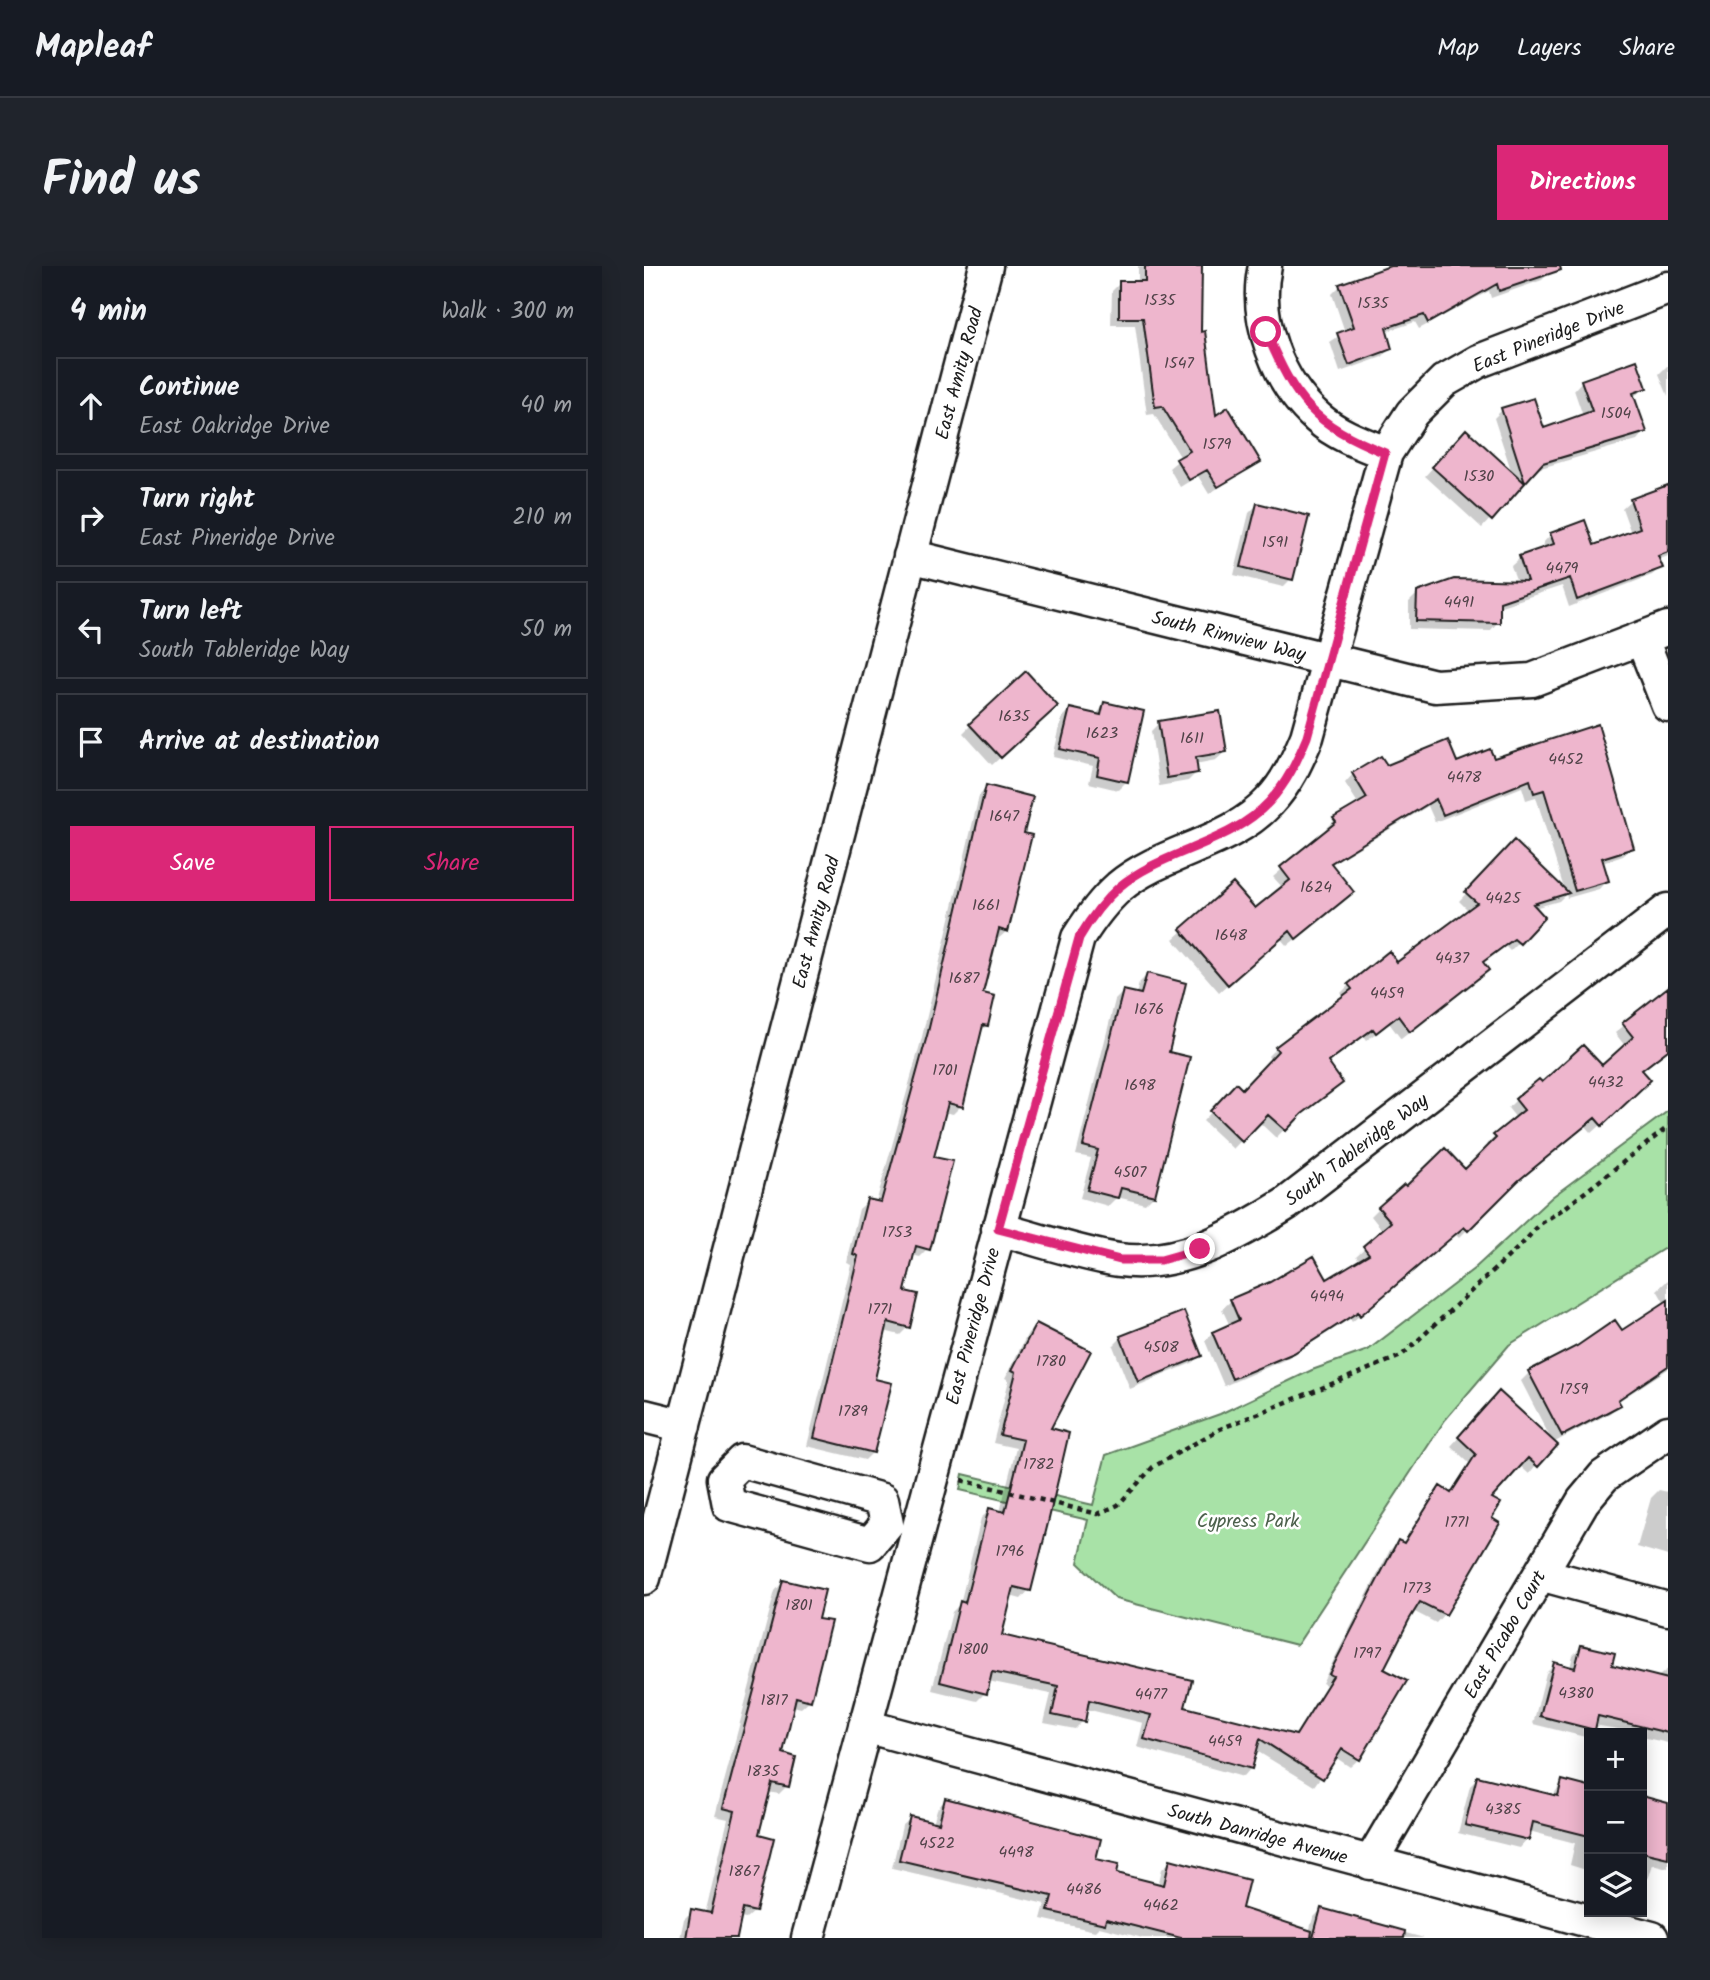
<!DOCTYPE html>
<html lang="en">
<head>
<meta charset="utf-8">
<style>
	body { margin:0; font-family:Kalam,sans-serif; background:#20242c; color:#f1f3f6 }
	.controls { position:absolute; right:21px; bottom:21px; display:grid; overflow:hidden; border-radius:0px; box-shadow:0 4px 18px #0003 }
	.controls button { width:63px; height:63px; display:grid; place-items:center; padding:0; border:0; border-bottom:2px solid #363941; background:#171b24; color:#f1f3f6; font:35px sans-serif }
	.stop { position:absolute; width:21px; height:21px; margin:-16px; border:5px solid #db2777; border-radius:50%; background:#fff }
	.stop.end { background:#db2777; border-color:#fff; box-shadow:0 2px 7px #0008 }
	.list { margin:0; padding:0; list-style:none }
	h2 { display:flex; justify-content:space-between; align-items:center; height:91px; margin:0; padding:0 28px; font-size:30px }
	h2 small { font-size:23px; font-weight:400; color:#9ea1a6 }
	.list li { display:grid; grid-template-columns:46px 1fr auto; gap:21px; align-items:center; box-sizing:border-box; height:98px; margin:0 14px 14px; padding:0 14px; border:2px solid #363941; border-radius:0px }
	.list b { display:block; font-size:26px; white-space:nowrap }
	.list p { margin:0; font-size:23px; white-space:nowrap; color:#9ea1a6 }
	.list em { font-size:23px; font-style:normal; color:#9ea1a6 }
	.actions { display:flex; gap:14px; padding:21px 28px }
	.actions a { flex:1; padding:16px 0; border:2px solid #db2777; border-radius:0px; text-align:center; font-size:24px; color:#db2777 }
	.actions .main { background:#db2777; color:#fff }
	.icon { flex:none; width:38px; height:38px; fill:none; stroke:currentColor; stroke-width:2; stroke-linecap:round; stroke-linejoin:round }
	.map { position:relative; flex:none; width:1024px; height:1672px; overflow:hidden; border-radius:0px }
	header { display:flex; align-items:center; gap:42px; box-sizing:border-box; height:98px; padding:0 35px; background:#171b24; border-bottom:2px solid #363941 }
	header strong { font-size:33px }
	nav { display:flex; gap:38px; margin-inline-start:auto; font-size:24px }
	.intro { display:flex; align-items:center; justify-content:space-between; box-sizing:border-box; height:168px; padding:0 42px }
	h1 { margin:0; font-size:49px }
	.button { padding:18px 32px; border-radius:0px; background:#db2777; color:#fff; font-size:24px; font-weight:700 }
	main { display:flex; gap:42px; padding:0 42px }
	aside { flex:1; background:#171b24; border-radius:0px; box-shadow:0 4px 18px #0003 }
	.map>svg:first-child { display:block }
	.green { fill:#a8e2a7; stroke:#627f62; stroke-width:2 }
	.shadow { fill:#0003 }
	.building { fill:#eeb6cd; stroke:#1c1c1c; stroke-width:2 }
	.lines { fill:none; stroke-linecap:round; stroke-linejoin:round }
	.minor-casing { stroke:#1c1c1c; stroke-width:37 }
	.path { stroke:#1c1c1c; stroke-width:4.5; stroke-dasharray:5 5; stroke-linecap:butt }
	.minor { stroke:#fff; stroke-width:32 }
	.route { stroke:#db2777; stroke-width:9 }
	.labels { text-anchor:middle; stroke-width:5; stroke-linejoin:round; paint-order:stroke }
	.number-label { font-size:16px; fill:#504248 }
	.street-label { font-size:19px; fill:#1c1c1c; stroke:#fff }
	.park-label { font-size:19px; fill:#4d614d; stroke:#fff }
</style>
</head>
<body>
<header>
<strong>Mapleaf</strong>
<nav><a>Map</a><a>Layers</a><a>Share</a></nav>
</header>
<div class="intro"><h1>Find us</h1><a class="button">Directions</a></div>
<main>
<aside>
<h2>4 min<small>Walk · 300 m</small></h2>
<ul class="list">
<li><svg class="icon" aria-label="ahead" viewBox="0 0 24 24"><path d="M12 20V5M6 11l6-6 6 6"/></svg><div><b>Continue</b><p>East Oakridge Drive</p></div><em>40 m</em></li>
<li><svg class="icon" aria-label="right" viewBox="0 0 24 24"><path d="M7 20v-9h11M14 6l5 5-5 5"/></svg><div><b>Turn right</b><p>East Pineridge Drive</p></div><em>210 m</em></li>
<li><svg class="icon" aria-label="left" viewBox="0 0 24 24"><path d="M17 20v-9H6M10 6l-5 5 5 5"/></svg><div><b>Turn left</b><p>South Tableridge Way</p></div><em>50 m</em></li>
<li><svg class="icon" aria-label="arrive" viewBox="0 0 24 24"><path d="M6 21V4h12l-3 4 3 4H6"/></svg><div><b>Arrive at destination</b></div></li>
</ul>
<div class="actions"><a class="main">Save</a><a>Share</a></div>
</aside>
<div class="map">
<svg width="1024" height="1672" viewBox="0 0 1024 1672">
	<rect width="100%" height="100%" fill="#fff"/>
	<filter id="ink" filterUnits="userSpaceOnUse"><feTurbulence type="fractalNoise" baseFrequency=".0143" numOctaves="2"/><feDisplacementMap in="SourceGraphic" scale="14" xChannelSelector="R" yChannelSelector="G"/><feConvolveMatrix kernelMatrix="1 2 1 2 8 2 1 2 1" color-interpolation-filters="sRGB"/></filter>
	<g filter="url(#ink)">
		<path class="green" d="M 1024,845 L 1024,980 L 865,1079 L 801,1154 L 653,1379 L 472,1333 L 434,1297 L 444,1254 L 316,1224 L 319,1208 L 449,1239 L 462,1189 L 576,1148 L 668,1104 L 724,1084 L 831,1002 L 908,931 Z"/>
		<path class="shadow" d="M 494,0 L 556,0 L 556,68 L 570,152 L 614,195 L 565,228 L 554,210 L 536,221 L 525,202 L 537,192 L 510,148 L 503,149 L 491,59 L 467,59 L 468,25 L 476,17 L 494,17 Z
			M 772,0 L 904,0 L 906,6 L 898,14 L 847,32 L 845,25 L 775,63 L 771,56 L 741,66 L 746,83 L 738,91 L 696,106 L 686,76 L 701,66 L 688,28 L 696,20 Z
			M 1023,100 L 1024,100 L 1024,130 L 1015,108 Z
			M 938,115 L 1001,122 L 989,131 L 1001,165 L 993,174 L 890,204 L 838,262 L 781,210 L 814,174 L 868,207 L 850,152 L 858,144 L 898,164 L 939,150 L 930,124 Z
			M 1024,221 L 1024,290 L 1014,294 L 1017,301 L 1008,309 L 925,341 L 918,320 L 854,341 L 854,356 L 846,365 L 765,363 L 765,336 L 774,327 L 873,316 L 867,300 L 876,292 L 901,283 L 899,277 L 907,268 L 949,281 L 987,267 L 978,242 L 987,234 Z
			M 613,239 L 647,313 L 639,321 L 590,309 L 605,247 Z
			M 461,438 L 482,516 L 474,524 L 445,517 L 449,500 L 409,491 L 418,452 L 426,444 L 452,449 Z
			M 404,448 L 348,499 L 319,467 L 327,459 Z
			M 515,457 L 581,486 L 572,494 L 551,498 L 552,507 L 544,515 L 515,520 L 507,465 Z
			M 953,460 L 988,582 L 979,590 L 958,597 L 963,614 L 955,623 L 923,632 L 922,628 L 915,635 L 890,642 L 899,651 L 866,685 L 861,680 L 838,698 L 834,712 L 757,773 L 745,757 L 723,774 L 720,770 L 683,798 L 697,817 L 689,825 L 649,854 L 632,872 L 615,856 L 589,883 L 559,855 L 592,820 L 597,825 L 627,795 L 624,790 L 632,782 L 700,731 L 697,727 L 705,719 L 753,698 L 825,645 L 815,635 L 870,577 L 921,626 L 892,531 L 882,534 L 878,521 L 791,556 L 784,540 L 686,599 L 700,634 L 643,680 L 636,672 L 575,726 L 529,673 L 589,620 L 611,645 L 639,622 L 629,611 L 684,564 L 682,562 L 691,554 L 715,539 L 701,517 L 709,508 L 742,501 L 849,494 Z
			M 343,521 L 378,568 L 363,665 L 354,673 L 351,672 L 337,728 L 342,760 L 336,766 L 317,840 L 309,848 L 300,846 L 288,892 L 284,983 L 276,991 L 268,989 L 259,1026 L 264,1061 L 256,1069 L 240,1065 L 229,1114 L 229,1186 L 221,1194 L 163,1180 L 207,998 L 202,996 L 215,943 L 224,935 L 232,937 L 277,775 L 335,530 Z
			M 503,709 L 523,787 L 509,930 L 501,938 L 473,931 L 464,940 L 436,932 L 447,892 L 432,889 L 471,734 L 479,726 L 492,729 L 495,717 Z
			M 1024,723 L 1024,784 L 997,805 L 997,823 L 948,867 L 941,859 L 864,923 L 815,972 L 811,968 L 708,1056 L 706,1053 L 640,1094 L 580,1120 L 561,1075 L 569,1067 L 586,1060 L 578,1043 L 587,1035 L 627,1017 L 683,1015 L 716,995 L 712,990 L 739,965 L 727,950 L 735,942 L 760,920 L 762,923 L 821,905 L 845,881 L 843,878 L 872,852 L 864,842 L 872,834 L 898,819 L 957,802 L 981,780 L 971,767 Z
			M 1024,1014 L 1024,1103 L 973,1136 L 975,1139 L 966,1147 L 909,1177 L 885,1208 L 875,1199 L 846,1232 L 846,1253 L 854,1258 L 800,1348 L 792,1357 L 769,1345 L 737,1404 L 715,1493 L 706,1501 L 691,1491 L 670,1520 L 611,1484 L 607,1502 L 599,1511 L 493,1481 L 499,1457 L 442,1443 L 439,1455 L 431,1463 L 400,1457 L 407,1428 L 344,1415 L 341,1427 L 333,1435 L 288,1424 L 308,1346 L 316,1338 L 337,1252 L 346,1244 L 356,1246 L 372,1182 L 349,1177 L 365,1114 L 361,1112 L 384,1067 L 392,1059 L 404,1164 L 385,1324 L 377,1333 L 366,1330 L 355,1370 L 539,1443 L 650,1470 L 682,1419 L 678,1417 L 746,1284 L 754,1276 L 758,1278 L 796,1222 L 805,1228 L 825,1197 L 807,1180 L 847,1136 L 908,1175 L 877,1115 L 885,1107 L 977,1066 L 1021,1038 L 1013,1024 Z
			M 477,1072 L 556,1089 L 548,1097 L 486,1123 L 469,1080 Z
			M 1015,1224 L 1024,1226 L 1024,1290 L 993,1281 L 1007,1232 Z
			M 139,1316 L 172,1354 L 166,1434 L 157,1442 L 149,1440 L 137,1489 L 143,1520 L 135,1528 L 124,1526 L 113,1569 L 111,1645 L 102,1653 L 95,1652 L 92,1672 L 36,1672 L 40,1653 L 48,1645 L 61,1648 L 84,1553 L 71,1550 L 131,1325 Z
			M 937,1381 L 966,1400 L 1012,1412 L 1024,1403 L 1024,1477 L 998,1471 L 998,1467 L 950,1459 L 941,1471 L 889,1458 L 902,1407 L 911,1398 L 926,1402 L 929,1389 Z
			M 834,1512 L 908,1531 L 918,1516 L 945,1523 L 945,1605 L 926,1599 L 931,1577 L 885,1565 L 883,1573 L 875,1582 L 814,1567 L 826,1520 Z
			M 998,1532 L 1024,1538 L 1024,1602 L 1008,1598 L 1004,1611 L 998,1618 Z
			M 301,1534 L 450,1594 L 470,1608 L 514,1620 L 518,1603 L 527,1595 L 596,1643 L 626,1651 L 625,1655 L 665,1666 L 669,1652 L 677,1644 L 780,1672 L 499,1672 L 455,1661 L 451,1665 L 397,1653 L 401,1638 L 248,1602 L 258,1560 L 267,1552 L 289,1558 L 293,1543 Z"/>
		<path class="building" d="M 501,0 L 558,0 L 557,66 L 561,65 L 572,149 L 584,141 L 617,196 L 574,221 L 563,204 L 545,214 L 532,193 L 546,185 L 518,140 L 511,141 L 499,52 L 475,52 L 475,15 L 501,15 Z
			M 746,0 L 916,0 L 917,4 L 855,25 L 853,18 L 784,57 L 780,49 L 742,62 L 748,83 L 705,99 L 693,67 L 710,61 L 695,18 Z
			M 993,94 L 1003,122 L 989,127 L 1003,166 L 899,197 L 881,217 L 857,142 L 890,132 L 900,162 L 948,145 L 937,114 Z
			M 822,163 L 881,217 L 848,255 L 788,201 Z
			M 1024,219 L 1024,286 L 1014,290 L 1019,302 L 933,334 L 926,312 L 856,336 L 856,357 L 772,355 L 773,326 L 810,313 L 883,315 L 875,290 L 910,278 L 906,267 L 941,254 L 950,279 L 996,262 L 986,233 Z
			M 613,237 L 665,250 L 649,314 L 597,301 Z
			M 382,405 L 414,440 L 357,492 L 325,458 Z
			M 460,436 L 500,445 L 484,516 L 453,509 L 456,492 L 416,483 L 426,442 L 457,449 Z
			M 576,445 L 583,486 L 552,491 L 554,507 L 523,512 L 514,455 Z
			M 954,458 L 990,582 L 958,592 L 965,615 L 931,625 L 900,524 L 890,527 L 886,514 L 799,549 L 792,533 L 687,597 L 710,626 L 652,673 L 646,665 L 584,719 L 536,663 L 589,617 L 611,642 L 646,614 L 636,601 L 692,556 L 689,552 L 723,532 L 708,507 L 737,490 L 743,499 L 804,474 L 813,496 L 846,483 L 850,492 Z
			M 342,519 L 389,531 L 380,567 L 388,569 L 364,666 L 355,663 L 339,727 L 351,730 L 344,760 L 339,759 L 319,841 L 304,837 L 290,891 L 309,895 L 286,984 L 272,980 L 261,1025 L 274,1028 L 266,1062 L 244,1056 L 231,1113 L 248,1117 L 230,1187 L 170,1172 L 214,990 L 209,988 L 223,933 L 237,936 L 284,766 Z
			M 870,574 L 925,627 L 889,638 L 901,651 L 876,678 L 870,673 L 839,696 L 845,704 L 766,766 L 754,750 L 732,767 L 729,763 L 684,796 L 699,817 L 658,848 L 642,865 L 624,849 L 598,876 L 566,845 L 592,817 L 598,823 L 634,785 L 631,781 L 708,723 L 704,718 L 745,685 L 753,696 L 833,637 L 821,626 Z
			M 503,707 L 542,717 L 525,786 L 546,791 L 511,930 L 477,922 L 474,932 L 443,924 L 454,884 L 439,880 L 479,724 L 497,728 Z
			M 1024,721 L 1024,784 L 998,804 L 1007,814 L 958,860 L 951,852 L 874,915 L 824,965 L 820,961 L 716,1050 L 714,1046 L 650,1087 L 588,1113 L 568,1066 L 595,1054 L 586,1033 L 626,1016 L 670,990 L 683,1013 L 725,988 L 719,980 L 747,956 L 734,941 L 760,918 L 762,920 L 801,882 L 821,903 L 852,872 L 849,869 L 880,844 L 871,833 L 895,813 L 898,816 L 939,779 L 958,799 L 989,771 L 978,757 Z
			M 1024,1034 L 1024,1100 L 974,1134 L 977,1139 L 918,1170 L 884,1105 L 933,1080 L 971,1054 L 978,1064 Z
			M 540,1045 L 558,1090 L 494,1116 L 476,1070 Z
			M 392,1057 L 447,1085 L 407,1162 L 425,1167 L 404,1257 L 387,1325 L 370,1321 L 358,1369 L 548,1414 L 541,1441 L 652,1469 L 689,1410 L 685,1408 L 754,1274 L 760,1277 L 796,1220 L 807,1227 L 832,1188 L 814,1171 L 855,1125 L 914,1179 L 894,1201 L 884,1192 L 848,1232 L 857,1237 L 848,1252 L 856,1257 L 802,1349 L 776,1336 L 765,1354 L 740,1403 L 763,1415 L 716,1494 L 698,1483 L 679,1513 L 616,1473 L 608,1503 L 500,1473 L 507,1449 L 445,1434 L 441,1456 L 408,1449 L 414,1420 L 348,1406 L 343,1428 L 296,1416 L 316,1335 L 321,1337 L 345,1242 L 361,1246 L 379,1174 L 356,1169 L 372,1106 L 368,1104 Z
			M 139,1314 L 181,1324 L 174,1353 L 187,1355 L 167,1435 L 152,1431 L 139,1487 L 152,1491 L 145,1521 L 128,1517 L 115,1568 L 130,1572 L 112,1646 L 99,1643 L 93,1672 L 42,1672 L 47,1643 L 67,1647 L 91,1545 L 79,1542 Z
			M 937,1379 L 971,1387 L 968,1399 L 1024,1413 L 1024,1467 L 954,1450 L 951,1464 L 896,1450 L 910,1396 L 931,1402 Z
			M 833,1510 L 914,1530 L 918,1514 L 945,1521 L 945,1570 L 889,1556 L 885,1574 L 821,1559 Z
			M 998,1530 L 1024,1537 L 1024,1592 L 998,1586 Z
			M 301,1532 L 457,1573 L 452,1593 L 475,1598 L 473,1607 L 520,1619 L 526,1593 L 605,1614 L 598,1642 L 668,1665 L 667,1672 L 537,1672 L 462,1653 L 461,1658 L 404,1645 L 408,1630 L 255,1594 L 266,1550 L 295,1557 Z
			M 677,1642 L 761,1665 L 760,1672 L 669,1672 Z"/>
		<g class="lines">
			<defs>
				<path id="minor" d="M 621,0 C 609,53 634,117 674,152 C 693,169 719,178 742,187
					M 266,290 L 791,420 L 888,414 L 1024,362
					M 998,373 L 1024,439
					M 354,963 C 394,973 435,988 475,994 C 536,1002 592,969 642,938 L 1024,644
					M 0,1150 L 40,1160
					M 98,1195 L 238,1234 L 243,1258 L 226,1278 L 85,1239 L 80,1213 Z
					M 896,1308 L 1024,1343
					M 0,1312 L 342,0
					M 221,1460 L 1008,1672
					M 726,1597 L 939,1235 L 960,1210 L 1024,1166
					M 164,1672 L 434,672 C 446,653 458,636 475,621 C 519,584 585,579 625,536 C 643,517 653,495 663,471 L 742,187 L 768,147 L 800,115 L 835,95 L 1024,22"/>
			</defs>
			<use href="#minor" class="minor-casing"/>
			<path class="path" d="M 317,1214 L 454,1248 L 474,1239 L 509,1201 L 576,1163 L 757,1090 L 878,978 L 896,958 L 922,941 L 1024,861"/>
			<use href="#minor" class="minor"/>
		</g>
	</g>
	<g class="lines" filter="url(#ink)">
		<path class="route" d="M 556,983 L 517,994 L 476,994 L 354,963 L 435,672 C 446,653 458,636 475,621 C 519,584 585,579 625,536 C 643,517 653,495 663,471 L 741,187 C 669,158 652,136 622,66"/>
	</g>
	<g class="labels">
		<g class="number-label">
			<text x="516" y="39">1535</text>
			<text x="729" y="42">1535</text>
			<text x="535" y="102">1547</text>
			<text x="972" y="152">1504</text>
			<text x="573" y="183">1579</text>
			<text x="835" y="215">1530</text>
			<text x="631" y="281">1591</text>
			<text x="918" y="307">4479</text>
			<text x="815" y="341">4491</text>
			<text x="370" y="455">1635</text>
			<text x="458" y="472">1623</text>
			<text x="548" y="477">1611</text>
			<text x="922" y="498">4452</text>
			<text x="820" y="516">4478</text>
			<text x="360" y="555">1647</text>
			<text x="672" y="626">1624</text>
			<text x="859" y="637">4425</text>
			<text x="342" y="644">1661</text>
			<text x="587" y="674">1648</text>
			<text x="808" y="697">4437</text>
			<text x="320" y="717">1687</text>
			<text x="743" y="732">4459</text>
			<text x="505" y="748">1676</text>
			<text x="301" y="809">1701</text>
			<text x="962" y="821">4432</text>
			<text x="496" y="824">1698</text>
			<text x="486" y="911">4507</text>
			<text x="253" y="971">1753</text>
			<text x="683" y="1035">4494</text>
			<text x="236" y="1048">1771</text>
			<text x="517" y="1086">4508</text>
			<text x="407" y="1100">1780</text>
			<text x="930" y="1128">1759</text>
			<text x="209" y="1150">1789</text>
			<text x="395" y="1203">1782</text>
			<text x="813" y="1261">1771</text>
			<text x="366" y="1290">1796</text>
			<text x="773" y="1327">1773</text>
			<text x="155" y="1344">1801</text>
			<text x="329" y="1388">1800</text>
			<text x="723" y="1392">1797</text>
			<text x="932" y="1432">4380</text>
			<text x="507" y="1433">4477</text>
			<text x="130" y="1439">1817</text>
			<text x="581" y="1480">4459</text>
			<text x="119" y="1510">1835</text>
			<text x="859" y="1548">4385</text>
			<text x="293" y="1582">4522</text>
			<text x="372" y="1591">4498</text>
			<text x="100" y="1610">1867</text>
			<text x="440" y="1628">4486</text>
			<text x="517" y="1644">4462</text>
		</g>
		<g class="street-label">
			<text transform="translate(904 70) rotate(-22)" y="7">East Pineridge Drive</text>
			<text transform="translate(314 107) rotate(-75)" y="7">East Amity Road</text>
			<text transform="translate(585 369) rotate(14)" y="7">South Rimview Way</text>
			<text transform="translate(171 656) rotate(-75)" y="7">East Amity Road</text>
			<text transform="translate(712 883) rotate(-37)" y="7">South Tableridge Way</text>
			<text transform="translate(328 1060) rotate(-75)" y="7">East Pineridge Drive</text>
			<text transform="translate(860 1368) rotate(-60)" y="7">East Picabo Court</text>
			<text transform="translate(614 1567) rotate(15)" y="7">South Danridge Avenue</text>
		</g>
		<g class="park-label">
			<text x="604" y="1261">Cypress Park</text>
		</g>
	</g>
</svg>
<div class="controls">
<button>+</button>
<button>−</button>
<button><svg class="icon" aria-label="layers" viewBox="0 0 24 24"><path d="M12 4l9 5-9 5-9-5zM3 14l9 5 9-5"/></svg></button>
</div>
<div class="stop" style="left:622px;top:66px"></div>
<div class="stop end" style="left:556px;top:983px"></div>
</div>
</main>
</body>
</html>
